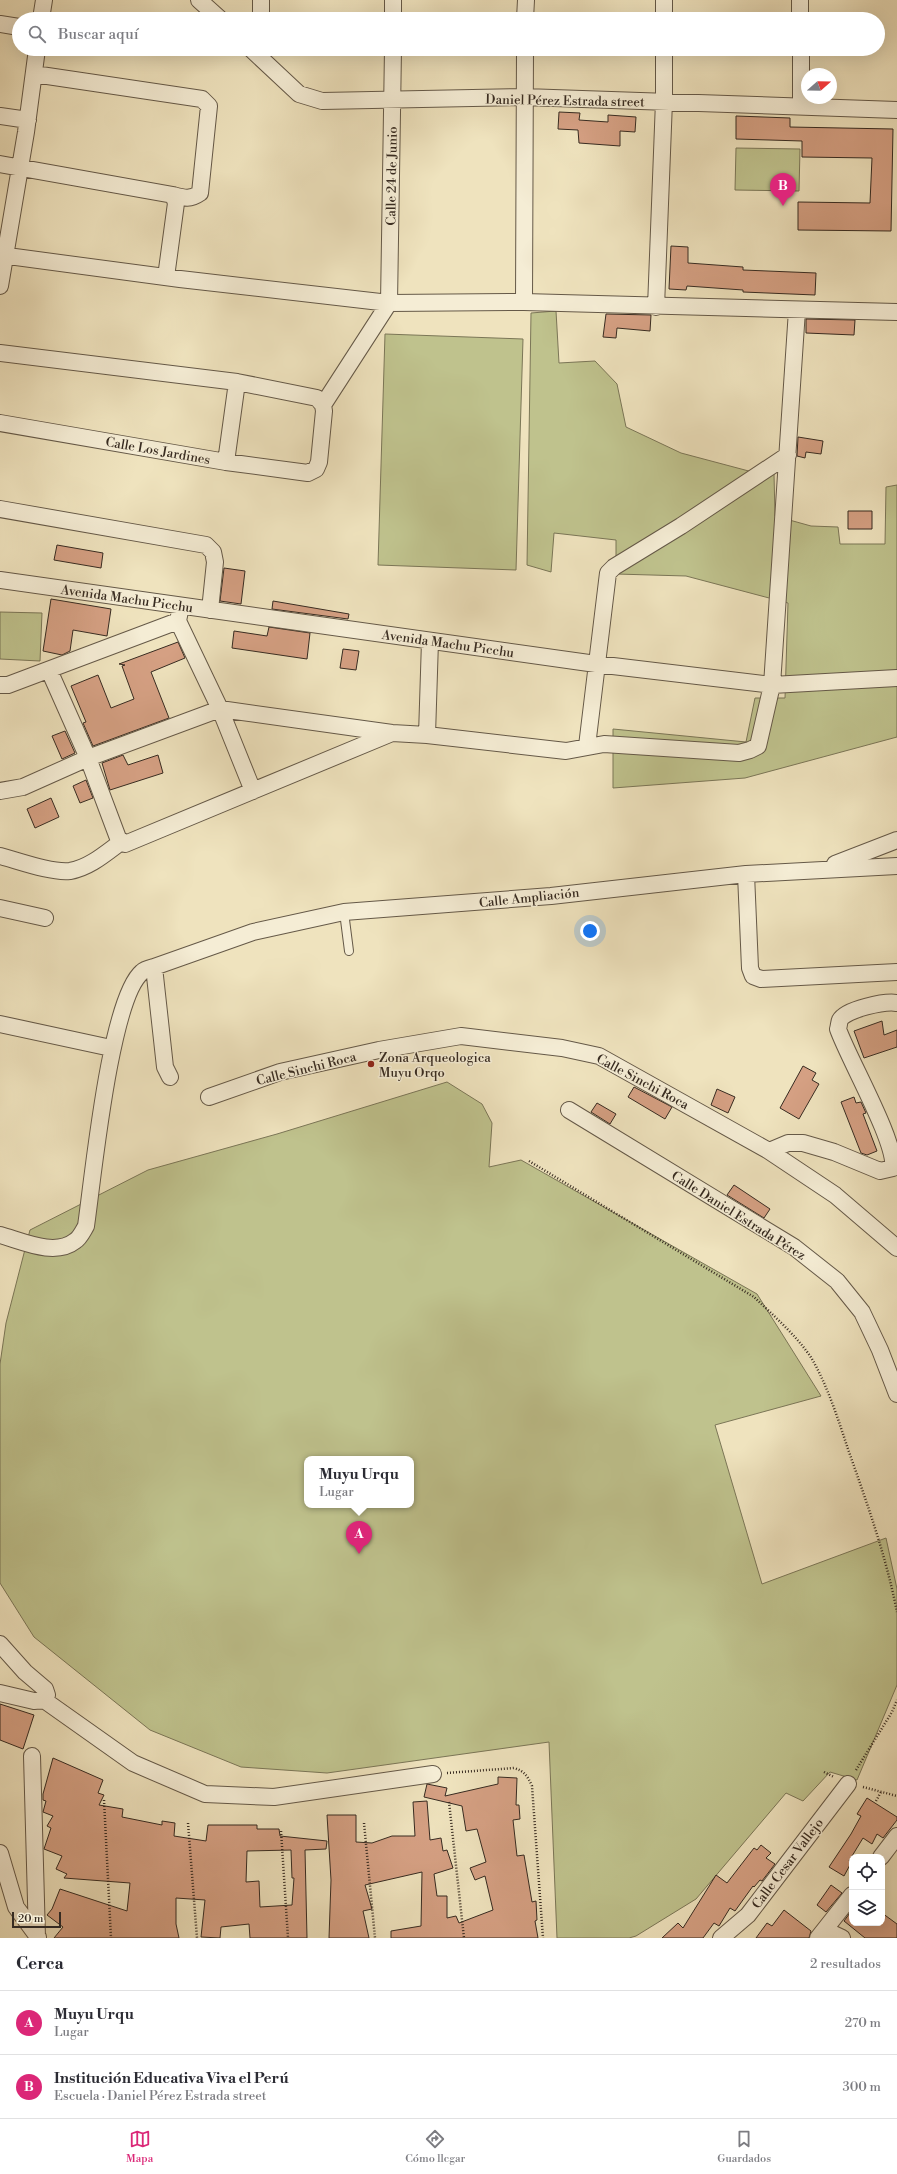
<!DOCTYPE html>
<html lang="es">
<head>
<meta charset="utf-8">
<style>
	body { margin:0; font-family:"Libre Bodoni",serif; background:#f2f2f3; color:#2b2b33 }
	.controls { position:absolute; right:12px; bottom:12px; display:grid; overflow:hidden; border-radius:8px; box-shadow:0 4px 16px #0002 }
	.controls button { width:36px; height:36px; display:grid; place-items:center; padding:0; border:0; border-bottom:1px solid #e1e1e2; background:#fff; color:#2b2b33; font:20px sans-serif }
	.compass { position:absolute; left:801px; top:68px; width:36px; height:36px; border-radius:50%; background:#fff; box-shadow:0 4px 16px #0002; rotate:70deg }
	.scale { position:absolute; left:12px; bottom:10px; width:49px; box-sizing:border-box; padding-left:4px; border:2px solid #372b21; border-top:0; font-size:11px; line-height:14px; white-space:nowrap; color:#372b21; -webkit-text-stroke:3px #f5edd5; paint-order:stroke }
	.you { position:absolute; left:590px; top:931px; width:14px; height:14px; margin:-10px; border:3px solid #fff; border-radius:50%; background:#1a73e8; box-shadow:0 0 0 6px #1a73e833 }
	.badge { display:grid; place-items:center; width:26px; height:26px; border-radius:50%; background:#db2777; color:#fff; font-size:13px; font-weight:700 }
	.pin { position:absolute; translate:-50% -33px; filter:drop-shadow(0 1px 2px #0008) }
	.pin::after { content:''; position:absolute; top:21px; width:14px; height:12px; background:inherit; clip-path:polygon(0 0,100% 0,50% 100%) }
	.popup { position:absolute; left:304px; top:1456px; width:110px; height:52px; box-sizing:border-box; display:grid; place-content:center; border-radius:8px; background:#fff; filter:drop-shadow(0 1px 3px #0005); font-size:13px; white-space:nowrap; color:#7c7c81 }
	.popup b { font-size:15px; color:#2b2b33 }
	.popup::after { content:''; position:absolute; left:50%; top:100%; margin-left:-8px; border:8px solid transparent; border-top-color:#fff }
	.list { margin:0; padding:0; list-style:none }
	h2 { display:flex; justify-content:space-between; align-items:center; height:52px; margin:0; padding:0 16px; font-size:17px }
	h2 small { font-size:13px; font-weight:400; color:#7c7c81 }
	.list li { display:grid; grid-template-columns:26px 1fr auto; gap:12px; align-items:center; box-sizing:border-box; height:64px; padding:0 16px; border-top:1px solid #e1e1e2 }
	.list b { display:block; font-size:15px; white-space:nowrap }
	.list p { margin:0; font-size:13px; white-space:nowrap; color:#7c7c81 }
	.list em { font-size:13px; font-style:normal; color:#7c7c81 }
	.icon { flex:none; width:22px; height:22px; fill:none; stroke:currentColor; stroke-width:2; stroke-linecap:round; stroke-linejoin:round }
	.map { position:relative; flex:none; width:897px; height:1938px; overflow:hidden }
	.search { position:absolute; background:#fff; box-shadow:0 4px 16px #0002; left:12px; right:12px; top:12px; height:44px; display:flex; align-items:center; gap:10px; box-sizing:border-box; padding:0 14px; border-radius:22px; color:#7c7c81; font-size:15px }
	.sheet { height:180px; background:#fff }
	nav { display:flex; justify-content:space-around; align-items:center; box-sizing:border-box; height:56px; border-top:1px solid #e1e1e2; background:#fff; font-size:11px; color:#7c7c81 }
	nav a { display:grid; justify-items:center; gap:2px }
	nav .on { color:#db2777 }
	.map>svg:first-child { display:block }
	.green { fill:#bfc28d; stroke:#7b7657; fill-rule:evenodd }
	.building { fill:#d5a083; stroke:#372b21; fill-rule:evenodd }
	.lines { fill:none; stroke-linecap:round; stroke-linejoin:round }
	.service-casing { stroke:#655948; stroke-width:10 }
	.minor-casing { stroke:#655948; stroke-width:18 }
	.path { stroke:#372b21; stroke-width:2.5; stroke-dasharray:1 2; stroke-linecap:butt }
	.service { stroke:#f5edd5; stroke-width:8 }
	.minor { stroke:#f5edd5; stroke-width:16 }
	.poi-dot { fill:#8f2418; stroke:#f5edd5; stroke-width:1.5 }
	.labels { text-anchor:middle; stroke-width:3; stroke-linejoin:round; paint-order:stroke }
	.street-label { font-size:13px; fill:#372b21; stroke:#f5edd5 }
	.poi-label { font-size:13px; fill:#372b21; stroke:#f5edd5; text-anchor:start }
</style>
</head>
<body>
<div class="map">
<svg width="897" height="1938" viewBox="0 0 897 1938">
	<rect width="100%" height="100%" fill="#efe3be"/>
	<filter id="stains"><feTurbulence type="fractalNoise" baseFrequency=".005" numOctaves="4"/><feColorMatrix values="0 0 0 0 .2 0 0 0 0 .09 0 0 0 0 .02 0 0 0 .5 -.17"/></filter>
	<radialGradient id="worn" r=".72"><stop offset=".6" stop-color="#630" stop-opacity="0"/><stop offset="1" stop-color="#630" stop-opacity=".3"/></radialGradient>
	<path class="green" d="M 736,148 L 800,149 L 799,191 L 735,190 Z
		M 556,311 L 559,363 L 595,361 L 617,384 L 626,427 L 681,453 L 760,474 L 774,474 L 775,516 L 811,526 L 838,527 L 840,544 L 885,544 L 886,487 L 897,485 L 897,737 L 745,778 L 613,788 L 613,729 L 746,742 L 755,698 L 785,698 L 788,603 L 686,576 L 616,574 L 616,540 L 554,533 L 551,572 L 527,565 L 531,313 Z
		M 385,334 L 523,339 L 516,570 L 378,565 Z
		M 0,612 L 42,613 L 40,661 L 0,659 Z
		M 447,1082 L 482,1104 L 492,1123 L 489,1167 L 521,1160 L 757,1294 L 821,1396 L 715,1425 L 762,1584 L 886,1538 L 897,1589 L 897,1685 L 857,1780 L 830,1772 L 803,1801 L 786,1793 L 696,1899 L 636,1936 L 629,1938 L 557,1938 L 549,1742 L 327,1773 L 241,1767 L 150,1730 L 34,1637 L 0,1583 L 0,1364 L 6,1323 L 30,1230 L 148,1170 L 277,1134 ZM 307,1459 L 411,1459 L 411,1505 L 307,1505 Z"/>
	<path class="building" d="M 559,112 L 580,113 L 579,120 L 608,122 L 608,115 L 636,117 L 635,132 L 620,131 L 620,146 L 579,143 L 578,130 L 558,129 Z
		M 736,116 L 790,118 L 790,127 L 893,129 L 891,231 L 798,230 L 798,202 L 870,203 L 872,158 L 802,157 L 802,141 L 736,139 Z
		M 671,246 L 688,247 L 688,263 L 743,267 L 743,270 L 816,273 L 815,295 L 743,292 L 743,290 L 687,286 L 686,290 L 669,289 Z
		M 606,314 L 651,315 L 650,331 L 617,328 L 616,338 L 603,337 Z
		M 806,319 L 855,320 L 854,335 L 806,333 Z
		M 798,437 L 823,441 L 821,454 L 806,452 L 805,458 L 797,456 Z
		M 848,511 L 872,511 L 872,529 L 848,529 Z
		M 57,545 L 103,553 L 101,568 L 54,560 Z
		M 224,568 L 245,571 L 241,604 L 220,601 Z
		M 51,599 L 111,609 L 107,636 L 73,630 L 70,651 L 62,655 L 43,651 Z
		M 273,601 L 349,614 L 348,619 L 272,609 Z
		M 269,627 L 310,633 L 307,659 L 232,648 L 234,631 L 267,636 Z
		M 178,642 L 185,658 L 151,672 L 169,718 L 93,746 L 83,723 L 86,722 L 71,686 L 98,675 L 111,708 L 134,699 L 122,666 L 125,665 L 119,664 Z
		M 343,649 L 359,651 L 356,670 L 340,668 Z
		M 65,731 L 75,753 L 62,759 L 52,736 Z
		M 123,755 L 128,765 L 158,755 L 163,773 L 110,790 L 102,763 Z
		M 86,780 L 93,798 L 80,803 L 73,786 Z
		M 51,798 L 59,817 L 35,828 L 27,809 Z
		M 882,1021 L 884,1035 L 897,1030 L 897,1047 L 864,1058 L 854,1031 Z
		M 803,1066 L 816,1073 L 812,1080 L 819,1084 L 799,1119 L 780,1108 Z
		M 634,1087 L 672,1107 L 665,1119 L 628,1097 Z
		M 717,1089 L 735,1097 L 728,1113 L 711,1105 Z
		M 854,1097 L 856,1103 L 861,1102 L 866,1113 L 863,1114 L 877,1151 L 867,1155 L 861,1153 L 841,1102 Z
		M 597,1103 L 616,1114 L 610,1124 L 591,1112 Z
		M 734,1185 L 770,1209 L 764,1218 L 727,1195 Z
		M 0,1704 L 34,1715 L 23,1749 L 0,1740 Z
		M 53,1758 L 103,1780 L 98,1793 L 104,1795 L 99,1805 L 123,1809 L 122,1817 L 162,1825 L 162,1821 L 175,1823 L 174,1836 L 206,1841 L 208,1825 L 257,1825 L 257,1829 L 279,1829 L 280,1836 L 327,1841 L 326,1849 L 305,1850 L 307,1938 L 250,1938 L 249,1924 L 221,1927 L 220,1938 L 201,1937 L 205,1900 L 176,1898 L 176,1924 L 179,1938 L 54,1938 L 63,1927 L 47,1915 L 52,1909 L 60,1889 L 127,1911 L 130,1883 L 64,1878 L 67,1874 L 56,1869 L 62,1856 L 44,1849 L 51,1828 L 47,1826 L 53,1816 L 43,1812 L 46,1801 L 43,1800 L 43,1794 ZM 291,1850 L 292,1878 L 294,1878 L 292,1905 L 260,1907 L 259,1881 L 246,1882 L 247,1851 Z
		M 498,1777 L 517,1778 L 516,1805 L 519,1805 L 520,1819 L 513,1820 L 517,1856 L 524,1855 L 532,1902 L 536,1901 L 537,1920 L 535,1921 L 538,1938 L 391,1938 L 391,1931 L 421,1926 L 422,1872 L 365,1885 L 372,1909 L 363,1911 L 369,1938 L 329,1938 L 331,1880 L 327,1815 L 356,1815 L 356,1842 L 372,1843 L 392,1836 L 415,1836 L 413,1802 L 427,1801 L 430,1840 L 441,1838 L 443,1851 L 447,1850 L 453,1868 L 434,1874 L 437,1896 L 447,1896 L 447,1918 L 456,1916 L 459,1923 L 493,1910 L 485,1876 L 475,1880 L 470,1868 L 486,1862 L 477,1829 L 466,1831 L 462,1806 L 424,1797 L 427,1784 L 447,1788 L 445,1796 L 498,1784 Z
		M 867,1798 L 897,1817 L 897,1820 L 883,1838 L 877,1834 L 872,1844 L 863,1838 L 849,1861 L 851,1863 L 844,1876 L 829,1867 L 851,1834 L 861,1816 L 857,1814 Z
		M 761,1845 L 771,1853 L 766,1858 L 775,1864 L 762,1881 L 760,1880 L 754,1887 L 753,1886 L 735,1911 L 730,1908 L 719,1926 L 714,1923 L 703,1938 L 662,1938 L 678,1923 L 683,1928 L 716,1875 L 727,1883 L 754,1848 L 757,1850 Z
		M 831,1885 L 842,1893 L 826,1912 L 817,1905 Z
		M 784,1910 L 811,1931 L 809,1938 L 756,1938 L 767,1923 L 772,1926 Z
		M 852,1910 L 852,1923 L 882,1923 L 882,1913 L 897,1924 L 897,1938 L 865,1938 L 844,1921 Z"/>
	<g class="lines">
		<defs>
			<path id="service" d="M 344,912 L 349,951"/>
			<path id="minor" d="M 199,0 L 220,19
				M 664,0 L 664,19
				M 800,0 L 800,19
				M 41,19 L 44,0
				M 261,19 L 261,0
				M 393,19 L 393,0
				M 525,19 L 526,0
				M 0,24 L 19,27
				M 251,49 L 299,94 L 322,101 L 524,97 L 897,110
				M 801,49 L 801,106
				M 34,74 L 202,99 L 209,106 L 200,193 C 190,200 184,198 173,195
				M 0,116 L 28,120
				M 0,164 L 173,195 L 176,203 L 166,277
				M 0,255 L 180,279 L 389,303 L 524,302 L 897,312
				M 0,286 L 26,132 L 37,49
				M 524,302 L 525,49
				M 389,303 L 393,49
				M 656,307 L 664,101 L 664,49
				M 0,353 L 237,382 L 317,398 L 323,405 L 324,411 L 319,462 L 316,469 L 308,473 L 226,462 L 0,423
				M 323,405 L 389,303
				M 226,462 L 237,382
				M 0,509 L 206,545 L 213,552 L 215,562 L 210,610
				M 0,580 L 596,664 L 772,685 L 897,678
				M 181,606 L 178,621 L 220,709 L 253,791
				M 49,670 L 88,758 L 118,838 L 125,844 L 392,733
				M 0,685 L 8,685 L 178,621
				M 427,735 L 430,641
				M 587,746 L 608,573 L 614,567 L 681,526 L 788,455
				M 0,791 L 23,787 L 88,758 L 220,709 L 392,733 L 427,735 L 566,751 L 604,744 L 739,753 L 750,750 L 758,746 L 772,685 L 797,310
				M 0,856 C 19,861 51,873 70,871 C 89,868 106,853 121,842
				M 835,864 L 897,840
				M 746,874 L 750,968 L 753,976 L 761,979 L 897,972
				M 0,908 L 45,918
				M 0,1024 L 111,1048
				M 170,1077 L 165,1067 L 154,967 L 253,932 L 344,912 L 551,896 L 746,874 L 897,866
				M 209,1097 L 280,1072 L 379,1050 L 461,1036 L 562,1048 L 599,1056 L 769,1151 L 835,1195 L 897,1248
				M 569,1110 L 794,1247 L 837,1281 L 862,1312 L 880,1350 L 897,1394
				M 769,1151 L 788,1143 L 803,1143 L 834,1152 L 880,1171 L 893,1168 C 897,1143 848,1058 838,1029 C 839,1026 839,1022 840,1020 C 846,1009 885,1001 897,1003
				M 0,1235 C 22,1241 55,1257 75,1241 C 80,1238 83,1231 86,1226 C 93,1178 110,999 142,972 C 145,969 150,968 154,967
				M 0,1644 L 25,1672 L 45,1689 L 47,1695 L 44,1700 L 34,1701 L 0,1693
				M 44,1700 L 133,1763 L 205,1794 L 274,1797 L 433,1774
				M 32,1756 L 37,1937
				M 0,1853 L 16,1907 L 38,1937
				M 881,1857 L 897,1836
				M 825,1930 L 842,1938
				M 721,1938 L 748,1915 L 848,1784
				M 818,1938 L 852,1895"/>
		</defs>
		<use href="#service" class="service-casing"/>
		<use href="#minor" class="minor-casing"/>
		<path class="path" d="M 529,1161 L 754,1297 C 773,1315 798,1337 812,1359 C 828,1387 838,1419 848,1449 C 867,1503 886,1556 897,1612
			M 856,1770 L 892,1712 L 897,1700
			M 824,1772 L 834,1777
			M 447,1773 L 514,1768 C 524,1771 527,1775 532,1786 L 543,1938
			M 863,1787 L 897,1796
			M 104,1800 L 111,1938
			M 876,1801 L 881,1792
			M 449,1802 L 464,1938
			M 188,1823 L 197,1938
			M 364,1823 L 375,1938
			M 281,1831 L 288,1938"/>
		<use href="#service" class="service"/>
		<use href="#minor" class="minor"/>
	</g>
	<circle class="poi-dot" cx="371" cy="1064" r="4"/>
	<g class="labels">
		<g class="street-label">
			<text transform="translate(565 100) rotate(1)" y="5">Daniel Pérez Estrada street</text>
			<text transform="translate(391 176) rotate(-89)" y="5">Calle 24 de Junio</text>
			<text transform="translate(158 450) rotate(10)" y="5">Calle Los Jardines</text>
			<text transform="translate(127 598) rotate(8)" y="5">Avenida Machu Picchu</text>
			<text transform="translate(448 643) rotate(8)" y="5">Avenida Machu Picchu</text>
			<text transform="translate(529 897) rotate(-6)" y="5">Calle Ampliación</text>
			<text transform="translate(306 1068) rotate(-14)" y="5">Calle Sinchi Roca</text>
			<text transform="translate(643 1081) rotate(28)" y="5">Calle Sinchi Roca</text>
			<text transform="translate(739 1215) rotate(32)" y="5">Calle Daniel Estrada Pérez</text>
			<text transform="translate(787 1863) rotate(-53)" y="5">Calle Cesar Vallejo</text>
		</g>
		<g class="poi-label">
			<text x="379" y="1062">Zona Arqueologica<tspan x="379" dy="15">Muyu Orqo</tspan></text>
		</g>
	</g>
	<rect width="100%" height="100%" filter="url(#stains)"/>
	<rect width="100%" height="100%" fill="url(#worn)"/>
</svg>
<div class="controls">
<button><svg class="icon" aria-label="locate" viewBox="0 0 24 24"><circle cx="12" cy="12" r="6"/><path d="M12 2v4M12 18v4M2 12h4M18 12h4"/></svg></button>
<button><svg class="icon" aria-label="layers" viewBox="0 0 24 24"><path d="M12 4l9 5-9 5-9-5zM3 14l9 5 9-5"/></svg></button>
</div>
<svg class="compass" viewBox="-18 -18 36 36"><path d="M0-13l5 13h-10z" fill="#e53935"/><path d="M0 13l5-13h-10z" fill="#7c7c81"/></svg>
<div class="scale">20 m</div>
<div class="you"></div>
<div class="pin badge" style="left:359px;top:1554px">A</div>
<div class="popup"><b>Muyu Urqu</b>Lugar</div>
<div class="pin badge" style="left:783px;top:206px">B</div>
<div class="search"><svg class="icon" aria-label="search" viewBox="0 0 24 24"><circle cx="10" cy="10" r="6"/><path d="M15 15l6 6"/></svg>Buscar aquí</div>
</div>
<section class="sheet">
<h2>Cerca<small>2 resultados</small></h2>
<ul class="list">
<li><span class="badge">A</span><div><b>Muyu Urqu</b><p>Lugar</p></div><em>270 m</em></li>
<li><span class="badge">B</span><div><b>Institución Educativa Viva el Perú</b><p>Escuela · Daniel Pérez Estrada street</p></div><em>300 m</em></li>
</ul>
</section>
<nav>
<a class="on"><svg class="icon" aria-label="map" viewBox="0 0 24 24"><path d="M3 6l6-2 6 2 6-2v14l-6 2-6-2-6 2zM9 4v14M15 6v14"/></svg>Mapa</a>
<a><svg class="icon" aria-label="directions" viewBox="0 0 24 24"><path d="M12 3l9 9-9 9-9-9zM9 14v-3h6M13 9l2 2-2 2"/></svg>Cómo llegar</a>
<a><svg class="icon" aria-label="saved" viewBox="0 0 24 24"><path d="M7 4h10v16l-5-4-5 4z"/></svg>Guardados</a>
</nav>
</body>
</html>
